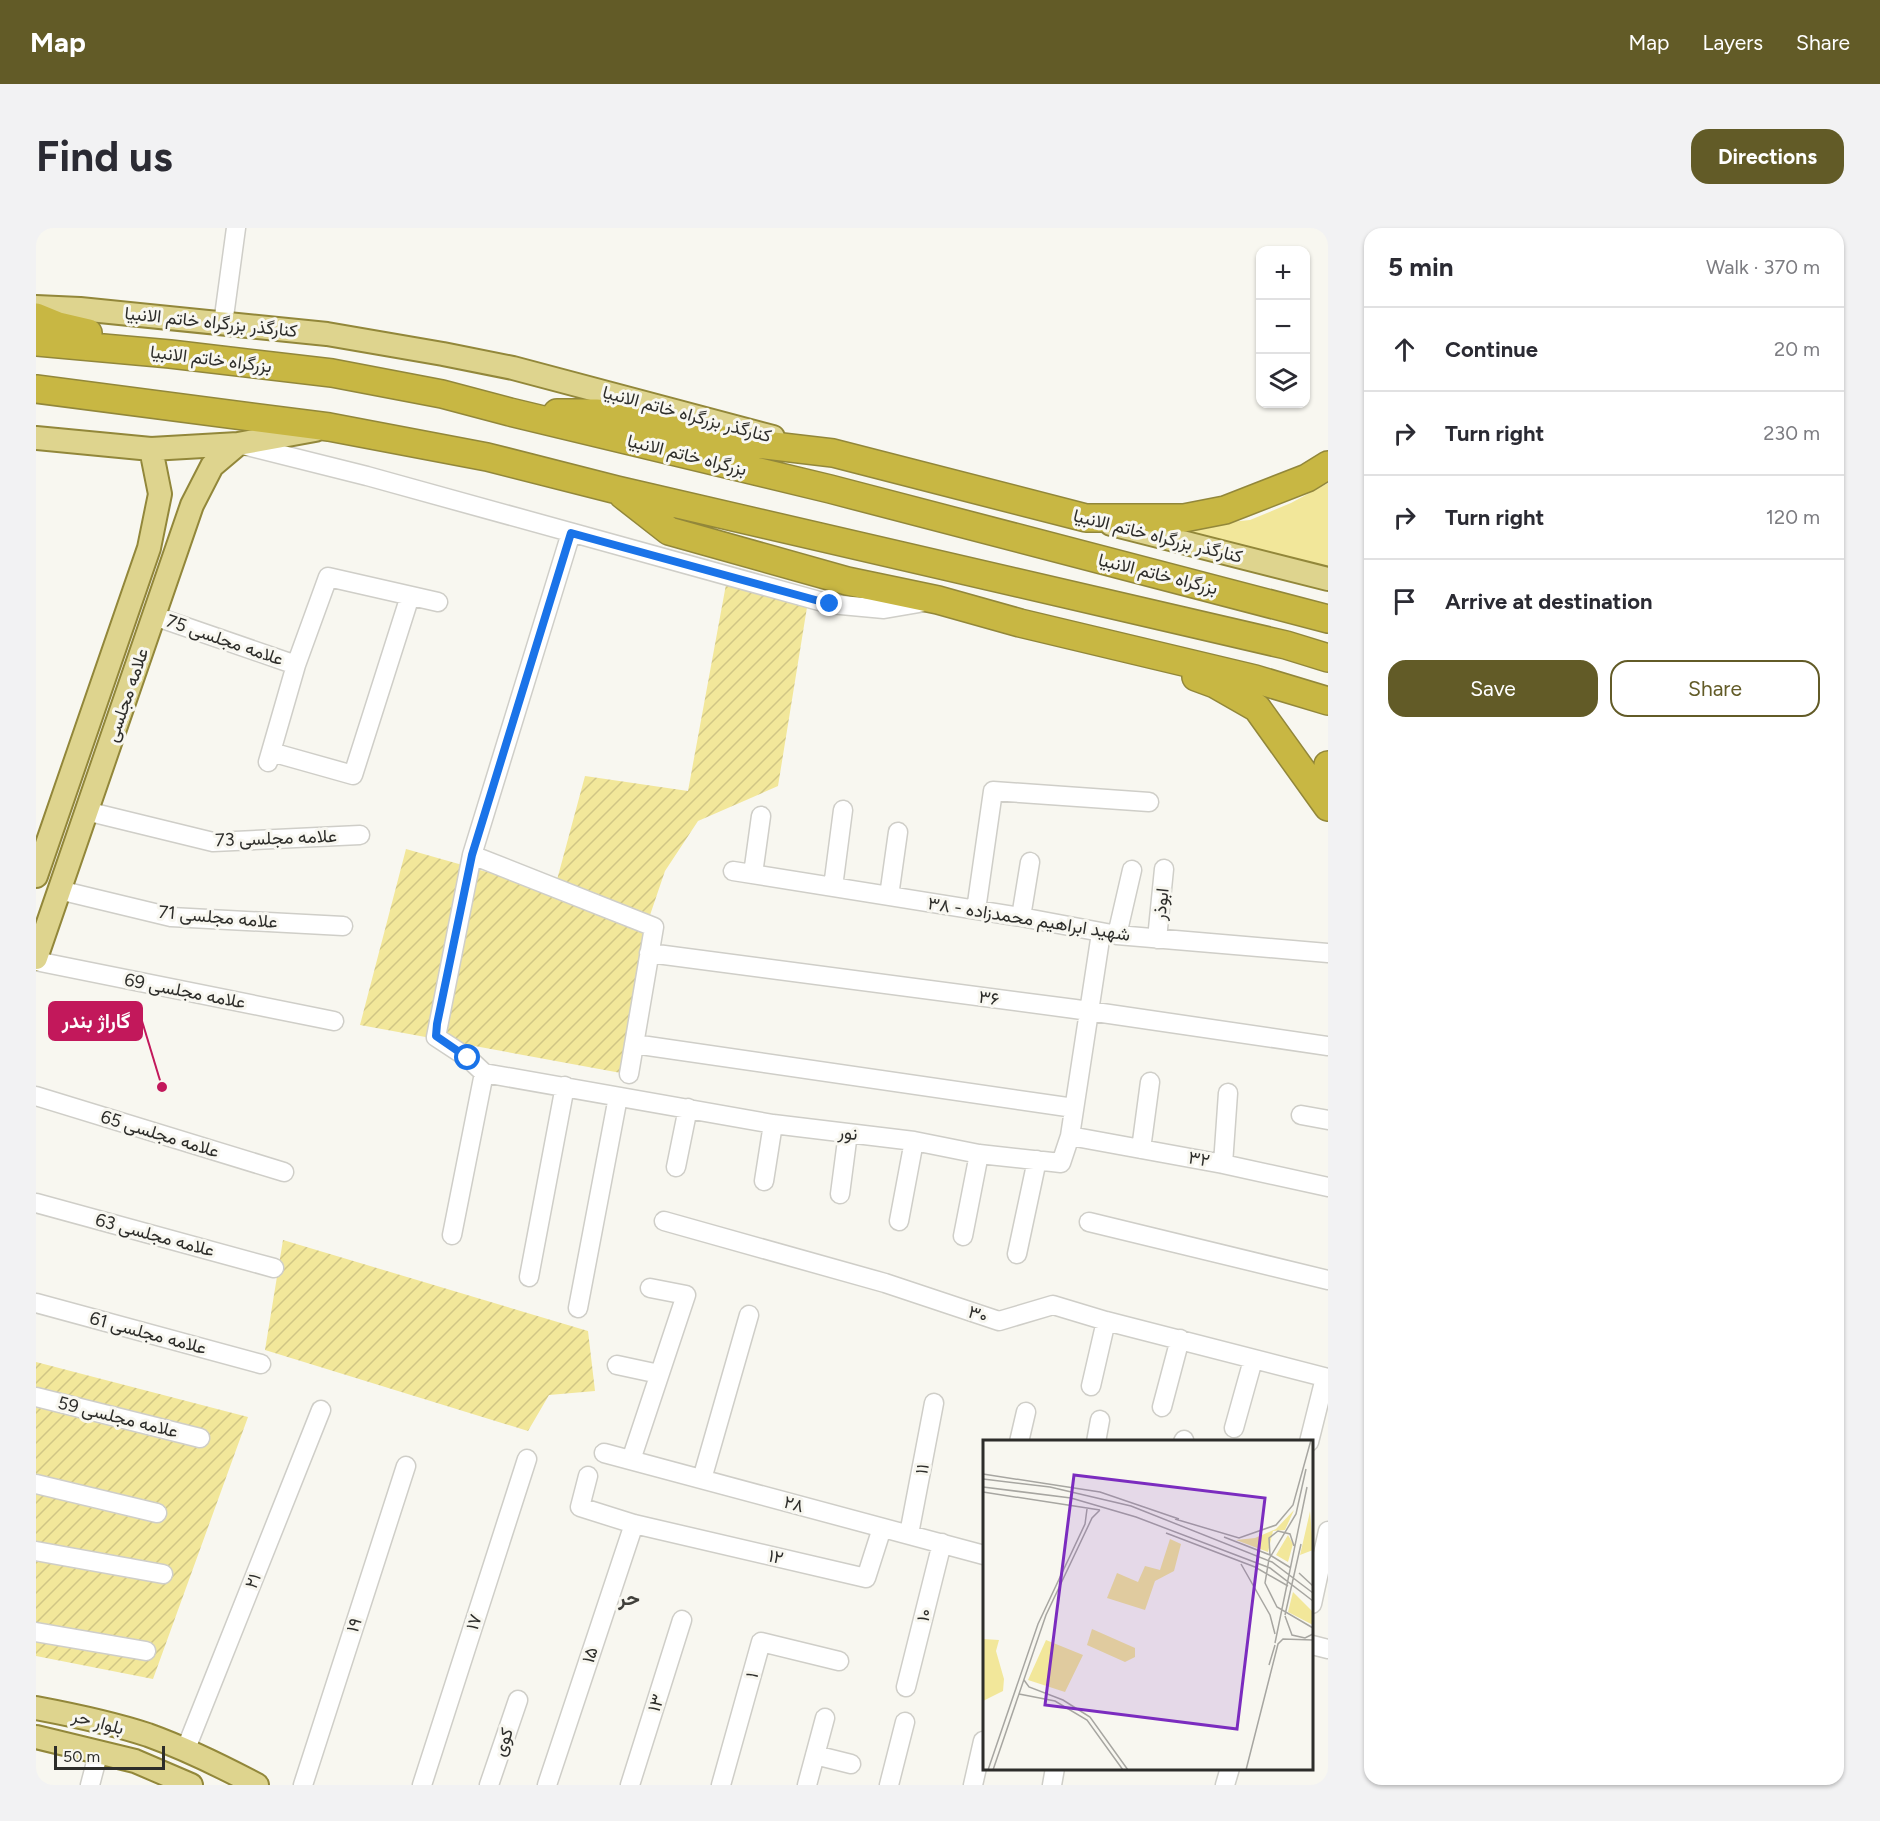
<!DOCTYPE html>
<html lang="en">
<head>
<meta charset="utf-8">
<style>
	body { margin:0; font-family:Figtree,Vazirmatn,sans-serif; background:#f2f2f3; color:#2b2b33 }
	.controls { position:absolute; right:18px; top:18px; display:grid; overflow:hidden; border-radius:12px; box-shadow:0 2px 4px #0004 }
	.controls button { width:54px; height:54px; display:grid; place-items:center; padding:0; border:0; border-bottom:2px solid #e1e1e2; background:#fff; color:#2b2b33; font:30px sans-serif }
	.scale { position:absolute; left:18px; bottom:15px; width:111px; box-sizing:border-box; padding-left:6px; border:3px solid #2d2d2a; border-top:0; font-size:16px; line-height:21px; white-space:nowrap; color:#2d2d2a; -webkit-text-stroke:4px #f8f7f0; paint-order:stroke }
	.stop { position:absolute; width:18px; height:18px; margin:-14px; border:4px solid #1a73e8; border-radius:50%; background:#fff }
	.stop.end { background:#1a73e8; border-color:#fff; box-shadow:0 2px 6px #0008 }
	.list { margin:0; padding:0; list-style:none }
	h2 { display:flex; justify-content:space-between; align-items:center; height:78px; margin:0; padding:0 24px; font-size:26px }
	h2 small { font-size:20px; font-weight:400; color:#7c7c81 }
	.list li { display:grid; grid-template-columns:39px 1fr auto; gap:18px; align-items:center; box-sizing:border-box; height:84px; padding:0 24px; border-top:2px solid #e1e1e2 }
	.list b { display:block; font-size:22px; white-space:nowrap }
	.list em { font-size:20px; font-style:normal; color:#7c7c81 }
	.actions { display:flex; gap:12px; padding:18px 24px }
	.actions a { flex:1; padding:14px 0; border:2px solid #625b27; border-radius:18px; text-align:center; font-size:21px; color:#625b27 }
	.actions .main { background:#625b27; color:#fff }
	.icon { flex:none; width:33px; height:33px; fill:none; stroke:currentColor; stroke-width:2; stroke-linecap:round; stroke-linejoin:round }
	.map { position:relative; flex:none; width:1292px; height:1557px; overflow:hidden; border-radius:18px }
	header { display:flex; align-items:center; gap:36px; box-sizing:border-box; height:84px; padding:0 30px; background:#625b27; color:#fff }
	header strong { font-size:28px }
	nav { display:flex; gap:33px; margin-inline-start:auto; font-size:21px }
	.intro { display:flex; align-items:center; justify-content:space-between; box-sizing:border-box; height:144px; padding:0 36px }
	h1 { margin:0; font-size:42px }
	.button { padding:15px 27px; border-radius:18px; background:#625b27; color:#fff; font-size:21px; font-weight:700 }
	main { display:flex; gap:36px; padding:0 36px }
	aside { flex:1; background:#fff; border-radius:18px; box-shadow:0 2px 4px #0004 }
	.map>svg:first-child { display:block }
	.grass { fill:#f2e79a }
	.garden { fill:url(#garden-furrows) }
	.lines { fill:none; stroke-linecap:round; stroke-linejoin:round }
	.minor-casing { stroke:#cfcec8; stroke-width:21 }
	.major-casing { stroke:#92873a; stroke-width:26 }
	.highway-casing { stroke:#92873a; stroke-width:30 }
	.minor { stroke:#fff; stroke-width:18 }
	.major { stroke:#ded48e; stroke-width:22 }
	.highway { stroke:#c8b743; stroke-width:27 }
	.route { stroke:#1a73e8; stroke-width:8 }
	.labels { text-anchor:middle; stroke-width:6; stroke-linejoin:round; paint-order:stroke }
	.street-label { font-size:18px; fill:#2d2d2a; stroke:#f8f7f0 }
	.neighbourhood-label { font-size:20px; font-weight:bold; fill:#403f3a; stroke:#f8f7f0 }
	.inset-road { fill:none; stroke:#a7a6a1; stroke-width:1.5 }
	.view { fill:#7b2cbf; fill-opacity:0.15; stroke:#7b2cbf; stroke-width:3 }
	.inset-edge { fill:none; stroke:#2d2d2a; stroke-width:3 }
	.leader { fill:none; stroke:#c2185b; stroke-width:2 }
	.callout-dot { fill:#c2185b; stroke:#f8f7f0; stroke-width:2 }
	.callout { fill:#c2185b; stroke:#c2185b; stroke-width:2 }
	.callout-label { font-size:20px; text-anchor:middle; font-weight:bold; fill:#fff }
</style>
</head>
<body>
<header>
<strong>Map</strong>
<nav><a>Map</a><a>Layers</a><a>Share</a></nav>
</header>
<div class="intro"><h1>Find us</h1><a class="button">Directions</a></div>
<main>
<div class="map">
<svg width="1292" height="1557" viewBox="0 0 1292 1557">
	<defs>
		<pattern id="garden-furrows" width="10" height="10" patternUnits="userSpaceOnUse" patternTransform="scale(1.5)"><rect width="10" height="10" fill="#f2e79a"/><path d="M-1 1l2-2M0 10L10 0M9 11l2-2" fill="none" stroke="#d0c685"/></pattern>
	</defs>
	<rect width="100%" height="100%" fill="#f8f7f0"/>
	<path class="grass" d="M 1292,255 L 1292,339 L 1133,300 L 1214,292 L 1255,275 Z"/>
	<path class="garden" d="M 691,351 L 772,373 L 742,558 L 662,593 L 629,643 L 613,690 L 585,845 L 324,797 L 370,621 L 518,663 L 549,548 L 652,563 Z
		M 247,1012 L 552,1103 L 559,1163 L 513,1167 L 492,1203 L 229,1122 Z
		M 0,1134 L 212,1189 L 117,1451 L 0,1428 Z"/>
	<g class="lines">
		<defs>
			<path id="minor" d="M 187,96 L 200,0
				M 207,217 L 331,248 L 794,376 L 848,381 L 889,374
				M 535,305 L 436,627 L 618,699 L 593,846
				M 118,388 L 260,437
				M 235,524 L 317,547 L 374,368
				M 232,534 L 260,437 L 292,349 L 402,374
				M 50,583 L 177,614 L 324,607
				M 436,627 L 400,809 L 432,830 L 448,845
				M 697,643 L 985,689 L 1081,707 L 1292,725
				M 717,646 L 725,588
				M 797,659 L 807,582
				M 23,662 L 135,689 L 307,698
				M 853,668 L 862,604
				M 940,682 L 957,563 L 1113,574
				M 985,689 L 994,634
				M 1081,707 L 1096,642
				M 1121,711 L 1128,641
				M 613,725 L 1039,781 L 1292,818
				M 0,733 L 298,793
				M 598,816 L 1038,880
				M 448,845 L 737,896 L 878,913 L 943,926 L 1025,935 L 1034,908 L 1065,705
				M 0,868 L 248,944
				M 1265,887 L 1292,892
				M 1034,908 L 1187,936 L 1292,959
				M 1105,921 L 1114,854
				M 1187,936 L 1192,865
				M 640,939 L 652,880
				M 728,953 L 737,896
				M 804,966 L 812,905
				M 0,975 L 238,1040
				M 628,993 L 849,1055 L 963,1093 L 1017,1077 L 1070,1093 L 1292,1150
				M 863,993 L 878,913
				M 1053,994 L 1292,1052
				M 416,1007 L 448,845
				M 927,1008 L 943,926
				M 981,1026 L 1001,932
				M 493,1049 L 529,858
				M 0,1075 L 225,1136
				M 542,1080 L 582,869
				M 581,1137 L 623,1146
				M 1055,1158 L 1070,1093
				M 0,1169 L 164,1210
				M 1126,1179 L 1144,1111
				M 1198,1200 L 1217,1132
				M 983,1214 L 990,1184
				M 1060,1214 L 1064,1192
				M 1147,1214 L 1148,1212
				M 1273,1214 L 1289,1150
				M 568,1225 L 948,1327
				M 595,1232 L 650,1067 L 614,1060
				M 552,1248 L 544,1279 L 598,1296 L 830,1350 L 846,1300
				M 666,1251 L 713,1087
				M 0,1256 L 121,1285
				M 873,1306 L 898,1175
				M 0,1323 L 127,1346
				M 1276,1376 L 1292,1303
				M 0,1404 L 110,1423
				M 1276,1417 L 1292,1421
				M 870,1459 L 906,1315
				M 149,1523 L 285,1182
				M 779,1527 L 815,1536
				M 54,1557 L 63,1523
				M 267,1557 L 370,1238
				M 386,1557 L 491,1231
				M 453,1557 L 482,1472
				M 511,1557 L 598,1296
				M 594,1557 L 646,1392
				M 685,1557 L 725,1414 L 803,1433
				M 771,1557 L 789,1490
				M 853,1557 L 869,1494
				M 937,1557 L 947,1513
				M 1016,1557 L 1019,1540
				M 1189,1557 L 1194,1540"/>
			<path id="major" d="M 0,79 L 44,81 L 291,106 L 407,126 L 477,140 L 737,209
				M 0,210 L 115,221 L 202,216 L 279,202
				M 1075,296 L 1292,351
				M 0,648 L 113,320 L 124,266 L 115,221
				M 0,730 L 156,277 L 176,238 L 202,216
				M 0,1480 C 37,1487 76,1495 112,1507 C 148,1520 187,1539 221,1557
				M 0,1509 L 99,1533 L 155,1557"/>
			<path id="highway" d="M 0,89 L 22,98 L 52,105
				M 0,114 L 134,126 L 296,145 L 406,166 L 474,184 L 794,261 L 1292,391
				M 0,161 L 293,199 L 451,229 L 581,262 L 1250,417 L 1292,430
				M 521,185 L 561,185 L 678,211 L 797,225 L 1050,290 L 1148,290 L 1189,282 L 1271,250 L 1292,237
				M 587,267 L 633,303 L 811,353 L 902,372 L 984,395 L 1219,451 L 1292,473
				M 1160,449 L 1179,456 L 1221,480 L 1292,579
				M 1290,576 L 1289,553 L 1292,537"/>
		</defs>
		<use href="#minor" class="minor-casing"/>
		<use href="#major" class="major-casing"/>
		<use href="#highway" class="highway-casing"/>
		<use href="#minor" class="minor"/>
		<use href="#major" class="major"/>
		<use href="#highway" class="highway"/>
	</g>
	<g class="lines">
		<path class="route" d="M 432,830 L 400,808 L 401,796 L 436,627 L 535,305 L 794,376"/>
	</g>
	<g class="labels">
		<g class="street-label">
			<text transform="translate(175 94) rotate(6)" y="6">کنارگذر بزرگراه خاتم الانبیا</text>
			<text transform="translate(175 131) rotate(7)" y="6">بزرگراه خاتم الانبیا</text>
			<text transform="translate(651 186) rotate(15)" y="6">کنارگذر بزرگراه خاتم الانبیا</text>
			<text transform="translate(651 227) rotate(14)" y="6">بزرگراه خاتم الانبیا</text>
			<text transform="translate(1122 308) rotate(14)" y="6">کنارگذر بزرگراه خاتم الانبیا</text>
			<text transform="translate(1122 346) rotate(14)" y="6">بزرگراه خاتم الانبیا</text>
			<text transform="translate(189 412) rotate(19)" y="6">علامه مجلسی 75</text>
			<text transform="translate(91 467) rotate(-71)" y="6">علامه مجلسی</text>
			<text transform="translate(240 610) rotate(-2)" y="6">علامه مجلسی 73</text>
			<text transform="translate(1125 676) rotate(-84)" y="6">ابوذر</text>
			<text transform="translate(182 689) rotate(5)" y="6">علامه مجلسی 71</text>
			<text transform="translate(993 691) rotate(9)" y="6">شهید ابراهیم محمدزاده - ۳۸</text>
			<text transform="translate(149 763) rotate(11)" y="6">علامه مجلسی 69</text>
			<text transform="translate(953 770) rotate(8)" y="6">۳۶</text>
			<text transform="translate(812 905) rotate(7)" y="6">نور</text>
			<text transform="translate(124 906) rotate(17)" y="6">علامه مجلسی 65</text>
			<text transform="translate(1163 931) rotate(10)" y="6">۳۲</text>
			<text transform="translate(119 1007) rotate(15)" y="6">علامه مجلسی 63</text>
			<text transform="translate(942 1086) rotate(18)" y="6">۳۰</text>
			<text transform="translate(112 1105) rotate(15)" y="6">علامه مجلسی 61</text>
			<text transform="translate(82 1189) rotate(14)" y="6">علامه مجلسی 59</text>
			<text transform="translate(886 1241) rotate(-79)" y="6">۱۱</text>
			<text transform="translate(758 1276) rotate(15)" y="6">۲۸</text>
			<text transform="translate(740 1329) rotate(13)" y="6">۱۲</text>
			<text transform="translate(217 1353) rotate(-68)" y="6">۲۱</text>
			<text transform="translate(888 1387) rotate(-76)" y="6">۱۰</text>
			<text transform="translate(438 1394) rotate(-72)" y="6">۱۷</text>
			<text transform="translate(318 1397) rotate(-72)" y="6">۱۹</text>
			<text transform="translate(554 1427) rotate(-72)" y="6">۱۵</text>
			<text transform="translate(716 1447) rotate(-74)" y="6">۱</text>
			<text transform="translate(620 1475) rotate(-72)" y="6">۱۳</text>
			<text transform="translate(62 1494) rotate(15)" y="6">بلوار حر</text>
			<text transform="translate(467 1514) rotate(-71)" y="6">کوی</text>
		</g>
		<g class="neighbourhood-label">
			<text x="593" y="1377">حر</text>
		</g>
	</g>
	<g transform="translate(947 1212)">
		<rect width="330" height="330" fill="#f8f7f0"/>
		<path d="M 311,70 L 302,90 L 290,91 L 285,112 L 253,100 L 272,98 L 293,89 ZM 327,71 L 330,110 L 317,115 L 326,76 ZM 305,95 L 310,104 L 305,122 L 293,115 ZM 310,152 L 330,172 L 330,185 L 305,172 Z" fill="#f2e79a"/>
		<path d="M 187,99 L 198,104 L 191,131 L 172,141 L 162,170 L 124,158 L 134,133 L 155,142 L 162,126 L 177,130 ZM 109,189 L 152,208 L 152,217 L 142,222 L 104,205 ZM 0,199 L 16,200 L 13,211 L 21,239 L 20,251 L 0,261 ZM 63,200 L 100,215 L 82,252 L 45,240 Z" fill="#f2e79a"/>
		<path class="inset-road" d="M 323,29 L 313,74 L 286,119 L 282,143 L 294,167 L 330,188M 0,34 L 117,52 L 196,79M 0,39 L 67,47 L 148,66 L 289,122 L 330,153M 0,47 L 88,58 L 153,77 L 287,128 L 330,161M 0,52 L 117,70M 192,79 L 256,98 L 293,85 L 310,65 L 328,0M 183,93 L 272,127 L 305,146M 241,97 L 287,115 L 308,128M 287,115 L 286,98 L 295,91 L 307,94 L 311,106M 258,124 L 287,175 L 292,194M 316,133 L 330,146M 302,175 L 318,104M 302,176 L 309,195 L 322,198 L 330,194M 292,203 L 324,47M 286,225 L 292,205M 41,240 L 46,247 L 80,260 L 107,277 L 145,330M 36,254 L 72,261 L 104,280 L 140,330M 5,330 L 55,184 L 102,84 L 104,69M 10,330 L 63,175 L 109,78 L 117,70M 263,330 L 295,204 L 300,199 L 330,200"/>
		<path class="view" d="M 91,35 L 282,58 L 254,289 L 62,265 Z"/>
		<rect width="330" height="330" class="inset-edge"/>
	</g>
	<path class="leader" d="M126 859L106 793"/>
	<circle class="callout-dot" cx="126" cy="859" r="6"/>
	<rect class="callout" x="13" y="774" width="93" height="38" rx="6"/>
	<g class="callout-label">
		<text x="60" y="800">گاراژ بندر</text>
	</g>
</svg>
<div class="controls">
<button>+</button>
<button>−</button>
<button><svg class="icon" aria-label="layers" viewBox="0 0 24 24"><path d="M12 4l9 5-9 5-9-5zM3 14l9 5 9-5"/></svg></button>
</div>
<div class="scale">50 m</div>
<div class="stop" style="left:432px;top:830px"></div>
<div class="stop end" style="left:794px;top:376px"></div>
</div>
<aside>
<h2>5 min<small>Walk · 370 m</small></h2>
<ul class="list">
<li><svg class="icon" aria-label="ahead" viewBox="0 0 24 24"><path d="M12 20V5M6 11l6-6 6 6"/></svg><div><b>Continue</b></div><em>20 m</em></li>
<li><svg class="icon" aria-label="right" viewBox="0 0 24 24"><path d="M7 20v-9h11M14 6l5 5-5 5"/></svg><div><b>Turn right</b></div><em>230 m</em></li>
<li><svg class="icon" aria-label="right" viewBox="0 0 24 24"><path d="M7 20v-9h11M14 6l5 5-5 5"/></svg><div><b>Turn right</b></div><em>120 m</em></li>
<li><svg class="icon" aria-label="arrive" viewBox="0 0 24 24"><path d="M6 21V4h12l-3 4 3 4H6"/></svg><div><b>Arrive at destination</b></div></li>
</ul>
<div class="actions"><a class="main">Save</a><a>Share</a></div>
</aside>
</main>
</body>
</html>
